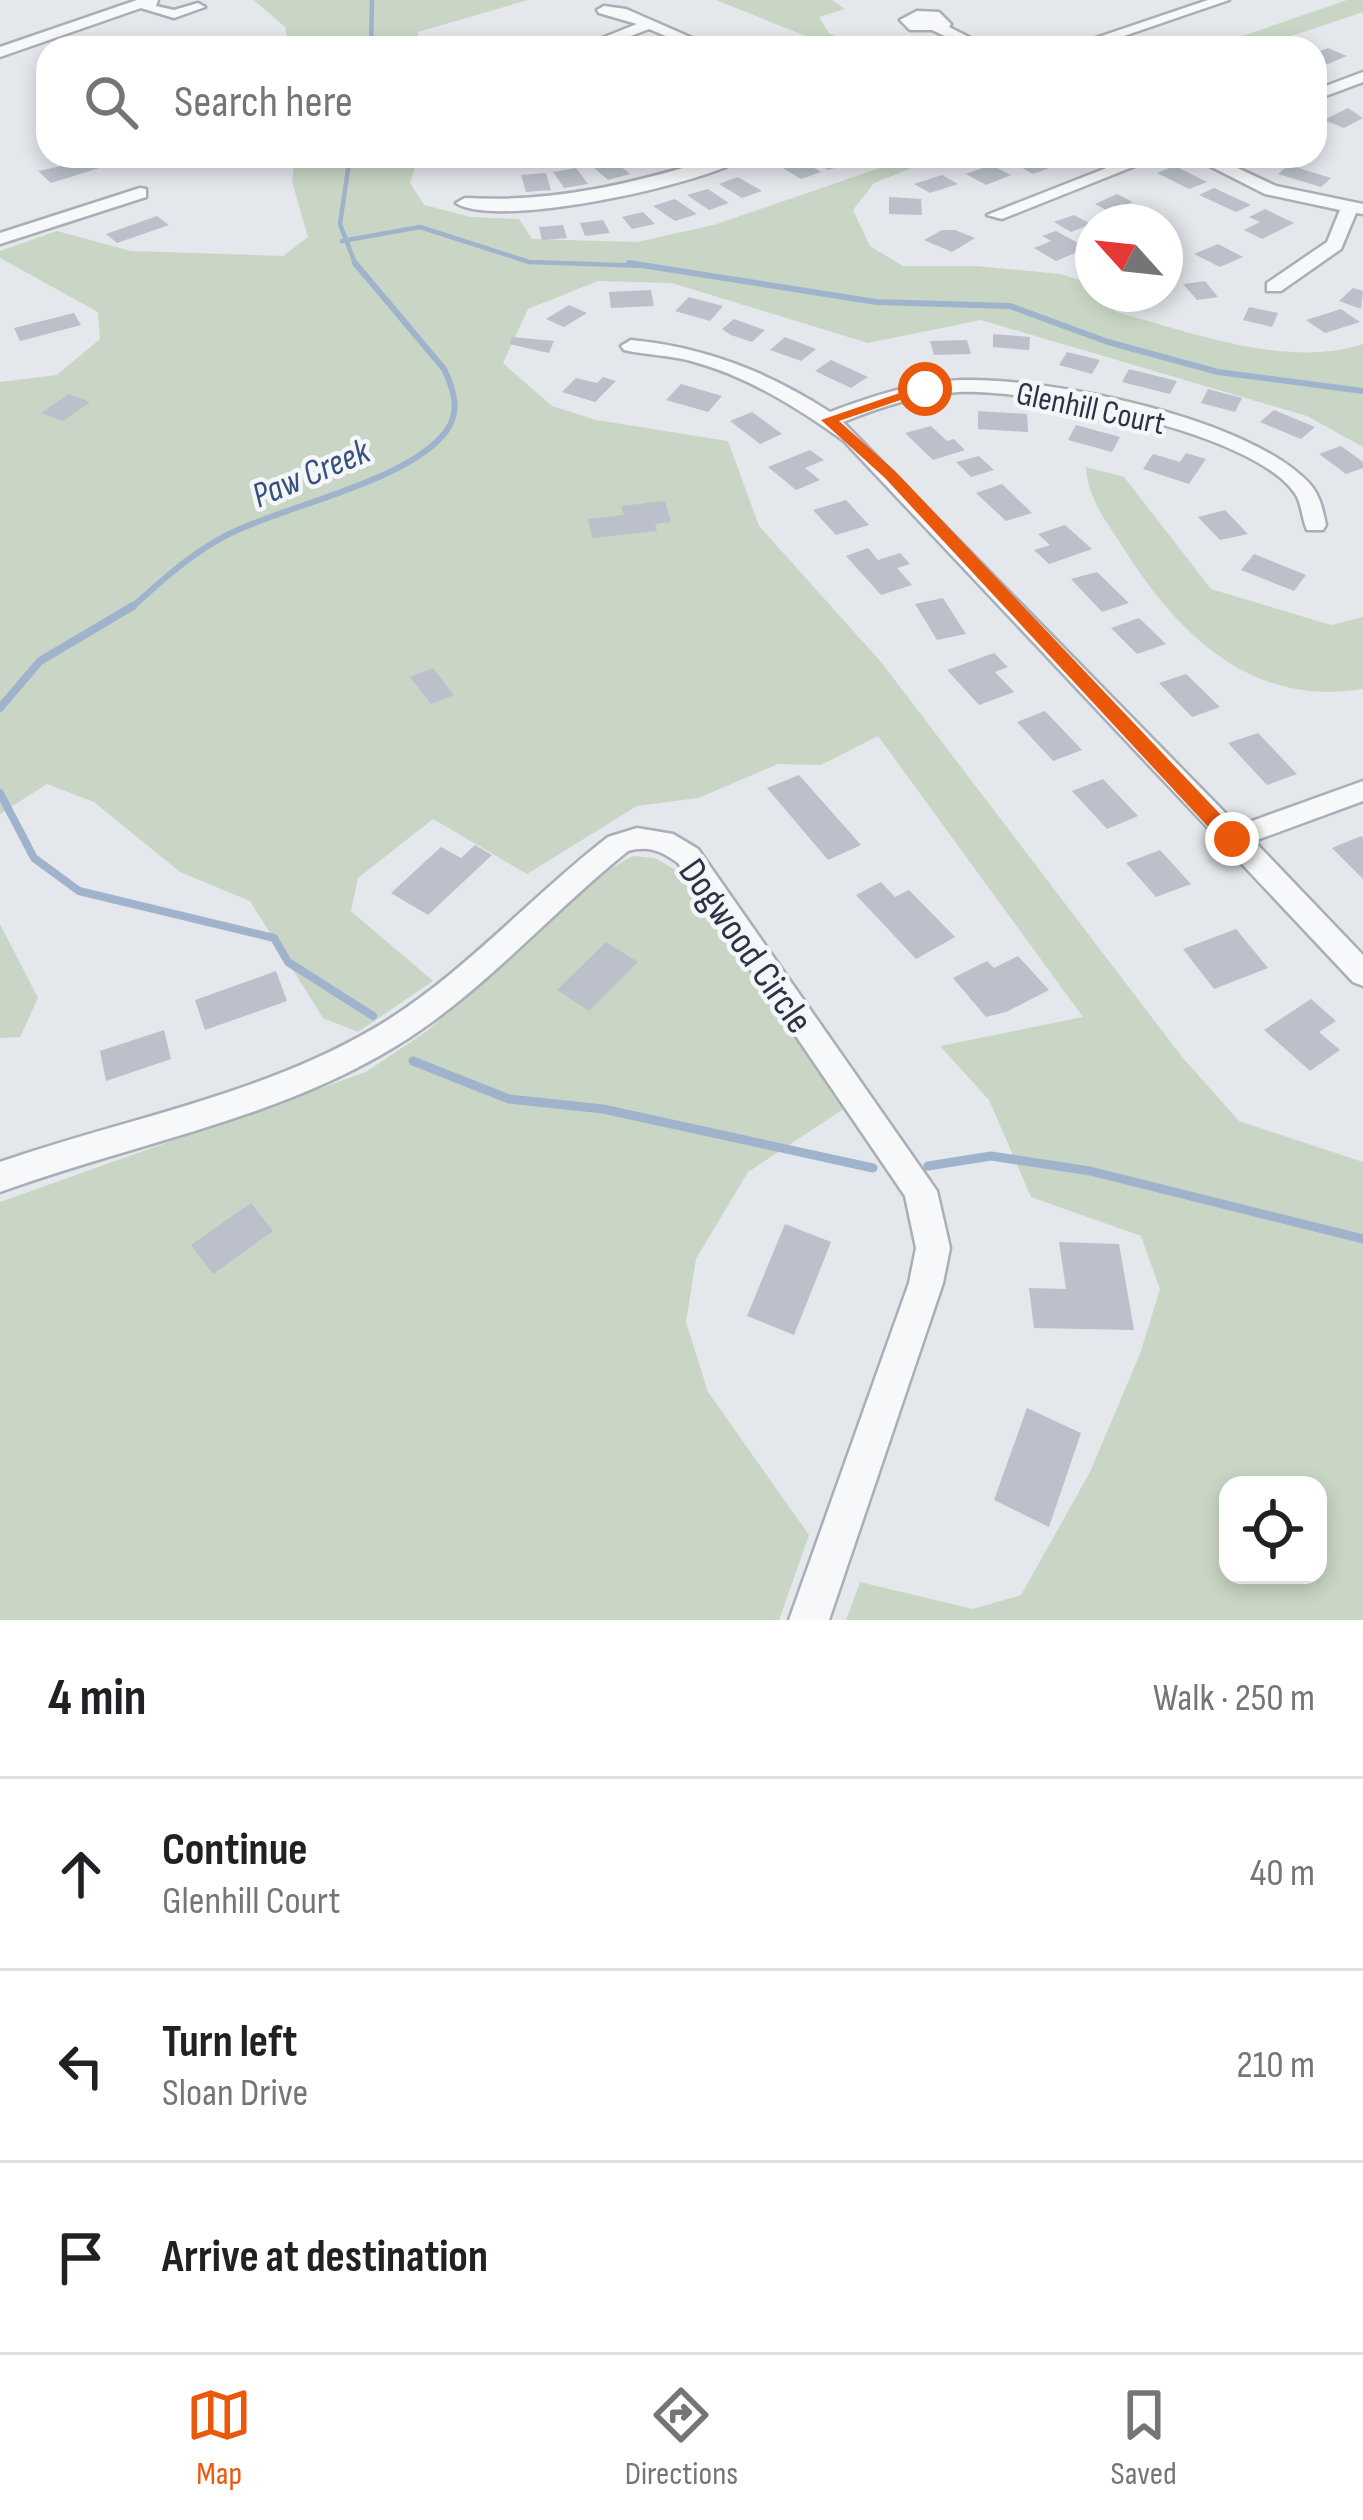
<!DOCTYPE html>
<html lang="en">
<head>
<meta charset="utf-8">
<style>
	body { margin:0; font-family:"Sofia Sans Condensed",sans-serif; background:#f6f6f6; color:#202124 }
	.controls { position:absolute; right:36px; bottom:36px; display:grid; overflow:hidden; border-radius:24px; box-shadow:0 6px 18px #0003 }
	.controls button { width:108px; height:108px; display:grid; place-items:center; padding:0; border:0; border-bottom:3px solid #e0e0e0; background:#fff; color:#202124; font:60px sans-serif }
	.compass { position:absolute; left:1075px; top:204px; width:108px; height:108px; border-radius:50%; background:#fff; box-shadow:0 6px 18px #0003; rotate:297deg }
	.stop { position:absolute; width:36px; height:36px; margin:-27px; border:9px solid #ea580c; border-radius:50%; background:#fff }
	.stop.end { background:#ea580c; border-color:#fff; box-shadow:0 3px 12px #0008 }
	.list { margin:0; padding:0; list-style:none }
	h2 { display:flex; justify-content:space-between; align-items:center; height:156px; margin:0; padding:0 48px; font-size:51px }
	h2 small { font-size:39px; font-weight:400; color:#757577 }
	.list li { display:grid; grid-template-columns:78px 1fr auto; gap:36px; align-items:center; box-sizing:border-box; height:192px; padding:0 48px; border-top:3px solid #e0e0e0 }
	.list b { display:block; font-size:45px; white-space:nowrap }
	.list p { margin:0; font-size:39px; white-space:nowrap; color:#757577 }
	.list em { font-size:39px; font-style:normal; color:#757577 }
	.icon { flex:none; width:66px; height:66px; fill:none; stroke:currentColor; stroke-width:2; stroke-linecap:round; stroke-linejoin:round }
	.map { position:relative; flex:none; width:1363px; height:1620px; overflow:hidden }
	.search { position:absolute; background:#fff; box-shadow:0 6px 18px #0003; left:36px; right:36px; top:36px; height:132px; display:flex; align-items:center; gap:30px; box-sizing:border-box; padding:0 42px; border-radius:36px; color:#757577; font-size:45px }
	.sheet { height:732px; background:#fff }
	nav { display:flex; justify-content:space-around; align-items:center; box-sizing:border-box; height:168px; border-top:3px solid #e0e0e0; background:#fff; font-size:33px; color:#757577 }
	nav a { display:grid; justify-items:center; gap:6px }
	nav .on { color:#ea580c }
	.map>svg:first-child { display:block }
	.green { fill:#c9d6c5; fill-rule:evenodd }
	.lines { fill:none; stroke-linecap:round; stroke-linejoin:round }
	.stream-far3 { stroke:#9fb4cc; stroke-width:4.5 }
	.stream-far2 { stroke:#9fb4cc; stroke-width:6 }
	.stream-far1 { stroke:#9fb4cc; stroke-width:8 }
	.stream { stroke:#9fb4cc; stroke-width:9 }
	.building { fill:#bbc0ca }
	.minor-casing { stroke:#a9aeb7; stroke-width:5 }
	.minor { fill:#f7f8fa; fill-rule:evenodd }
	.route { fill:#ea580c }
	.labels { text-anchor:middle; stroke-width:9; stroke-linejoin:round; paint-order:stroke }
	.far-street-label { font-size:33px; fill:#2b3445; stroke:#f4f6f9 }
	.far-water-label { font-size:36px; font-style:italic; fill:#34527a; stroke:#f4f6f9 }
	.street-label { font-size:39px; fill:#2b3445; stroke:#f4f6f9 }
</style>
</head>
<body>
<div class="map">
<svg width="1363" height="1620" viewBox="0 0 1363 1620">
	<rect width="100%" height="100%" fill="#e4e7ec"/>
	<path class="green" d="M 254,0 L 528,0 L 418,32 L 418,48 L 290,48 L 285,27 Z
		M 716,0 L 832,0 L 845,9 L 819,17 L 829,33 L 861,48 L 835,48 Z
		M 1347,0 L 1363,0 L 1363,12 L 1256,48 L 1208,48 Z
		M 295,156 L 418,156 L 410,183 L 424,205 L 471,217 L 519,219 L 532,239 L 637,242 L 714,225 L 915,156 L 942,156 L 874,183 L 853,210 L 870,246 L 903,266 L 975,266 L 1060,274 L 1093,284 L 1093,294 L 1106,294 L 1116,312 C 1191,332 1287,369 1363,344 L 1363,447 L 1307,416 L 981,320 L 868,343 L 672,283 L 598,281 L 528,309 L 503,363 L 552,406 L 596,420 L 728,441 L 759,526 L 881,662 L 1182,1057 L 1239,1121 L 1363,1162 L 1363,1620 L 846,1620 L 860,1582 L 973,1609 L 1021,1595 L 1090,1472 L 1140,1354 L 1160,1289 L 1141,1236 L 1031,1197 L 989,1100 L 940,1046 L 1083,1017 L 878,736 L 821,765 L 778,764 L 698,798 L 637,806 L 527,874 L 433,819 L 358,878 L 351,911 L 433,981 L 358,1032 L 323,1018 L 250,901 L 180,872 L 94,802 L 47,784 L 0,814 L 0,382 L 57,375 L 100,339 L 98,312 L 0,258 L 0,251 L 57,231 L 131,251 L 283,256 L 308,237 L 292,182 ZM 1228,1485 L 1318,1485 L 1318,1575 L 1228,1575 Z
		M 1086,467 L 1124,477 L 1211,589 L 1331,625 L 1363,617 L 1363,689 C 1252,707 1179,636 1124,549 C 1107,522 1088,500 1086,467 Z
		M 633,856 L 655,858 L 679,872 L 845,1108 L 748,1172 L 696,1259 L 686,1322 L 708,1392 L 809,1535 L 779,1620 L 0,1620 L 0,1202 L 366,1072 L 427,1031 L 606,871 Z
		M 0,924 L 38,998 L 20,1037 L 0,1038 Z"/>
	<g class="lines">
		<path class="stream-far3" d="M 371,48 L 372,0
			M 350,156 L 340,224 L 356,266
			M 342,241 L 420,227 L 529,262 L 648,266"/>
		<path class="stream-far2" d="M 629,263 L 876,302 L 1010,306 L 1108,342 L 1218,372 L 1363,391
			M 130,609 C 160,582 189,555 225,536 C 284,505 410,482 447,430 C 461,410 453,388 444,369 L 355,263"/>
		<path class="stream-far1" d="M 0,708 L 40,661 L 133,606
			M 0,793 L 34,858 L 79,891 L 274,938 L 288,962 L 373,1016"/>
		<path class="stream" d="M 413,1061 L 509,1099 L 603,1109 L 873,1168
			M 928,1166 L 991,1156 L 1090,1171 L 1363,1239"/>
	</g>
	<path class="building" d="M 1328,48 L 1347,56 L 1323,66 L 1315,63 L 1315,53 Z
		M 1348,108 L 1363,118 L 1344,128 L 1324,120 Z
		M 804,156 L 834,156 L 847,164 L 828,170 Z
		M 1041,156 L 1065,162 L 1033,174 L 1017,165 Z
		M 798,158 L 821,172 L 801,179 L 778,165 Z
		M 90,160 L 99,168 L 51,183 L 38,171 Z
		M 613,160 L 630,174 L 608,180 L 591,165 Z
		M 991,165 L 1011,175 L 986,185 L 966,174 Z
		M 1289,165 L 1331,178 L 1321,187 L 1278,174 Z
		M 1175,166 L 1207,182 L 1189,189 L 1157,173 Z
		M 576,168 L 588,184 L 564,188 L 553,172 Z
		M 546,173 L 551,190 L 526,192 L 521,175 Z
		M 942,175 L 958,184 L 930,193 L 914,184 Z
		M 738,177 L 762,191 L 742,198 L 719,184 Z
		M 1214,188 L 1251,205 L 1236,212 L 1199,195 Z
		M 708,189 L 729,203 L 709,210 L 687,195 Z
		M 1117,194 L 1133,202 L 1110,212 L 1095,204 Z
		M 889,197 L 921,199 L 922,215 L 889,214 Z
		M 675,199 L 697,214 L 675,221 L 653,206 Z
		M 1265,209 L 1294,223 L 1262,239 L 1244,230 L 1260,222 L 1249,217 Z
		M 643,212 L 655,224 L 632,229 L 622,217 Z
		M 1074,215 L 1091,224 L 1071,232 L 1054,222 Z
		M 157,216 L 169,225 L 117,243 L 106,234 Z
		M 603,220 L 610,233 L 585,236 L 580,223 Z
		M 563,225 L 567,238 L 542,240 L 539,227 Z
		M 942,230 L 955,230 L 975,238 L 952,252 L 924,240 Z
		M 1056,231 L 1087,248 L 1056,261 L 1034,248 L 1051,241 L 1042,236 Z
		M 1218,244 L 1243,257 L 1220,267 L 1194,254 Z
		M 1205,281 L 1218,297 L 1197,300 L 1183,284 Z
		M 1353,288 L 1363,291 L 1361,309 L 1339,301 Z
		M 651,290 L 654,306 L 611,308 L 609,292 Z
		M 689,297 L 723,306 L 710,321 L 675,311 Z
		M 569,305 L 587,313 L 564,327 L 546,319 Z
		M 1249,307 L 1278,313 L 1272,327 L 1243,320 Z
		M 1341,309 L 1360,322 L 1325,333 L 1306,320 Z
		M 74,313 L 81,325 L 20,341 L 14,328 Z
		M 734,319 L 765,330 L 752,342 L 731,335 L 722,329 Z
		M 993,334 L 1030,337 L 1029,350 L 993,347 Z
		M 512,337 L 554,341 L 549,353 L 509,344 Z
		M 785,337 L 816,349 L 801,361 L 770,350 Z
		M 967,340 L 971,354 L 934,355 L 930,341 Z
		M 1067,352 L 1100,360 L 1092,374 L 1059,365 Z
		M 831,360 L 868,377 L 851,388 L 815,371 Z
		M 1129,369 L 1177,381 L 1170,394 L 1122,382 Z
		M 603,377 L 616,381 L 595,402 L 562,392 L 576,378 L 597,383 Z
		M 681,384 L 722,396 L 708,412 L 666,400 Z
		M 1208,389 L 1242,398 L 1235,412 L 1201,403 Z
		M 69,394 L 90,402 L 63,421 L 41,413 Z
		M 1274,410 L 1315,427 L 1301,439 L 1260,422 Z
		M 978,411 L 1027,414 L 1028,432 L 978,429 Z
		M 752,412 L 782,434 L 760,444 L 730,421 Z
		M 1076,425 L 1120,437 L 1112,452 L 1068,440 Z
		M 931,426 L 947,441 L 954,439 L 965,450 L 933,460 L 905,433 Z
		M 1341,446 L 1363,462 L 1363,468 L 1346,474 L 1319,454 Z
		M 810,450 L 824,460 L 805,468 L 820,480 L 796,490 L 768,467 Z
		M 1186,453 L 1206,459 L 1189,484 L 1143,469 L 1153,454 L 1180,462 Z
		M 979,456 L 994,470 L 971,477 L 956,462 Z
		M 1002,484 L 1032,513 L 1006,521 L 976,493 Z
		M 846,500 L 869,525 L 836,535 L 813,510 Z
		M 665,501 L 671,522 L 655,524 L 657,531 L 592,538 L 588,519 L 624,515 L 621,506 Z
		M 1225,510 L 1248,534 L 1220,540 L 1198,517 Z
		M 1065,525 L 1092,549 L 1049,564 L 1034,550 L 1050,545 L 1038,534 Z
		M 868,548 L 878,560 L 900,553 L 910,564 L 897,568 L 912,585 L 881,595 L 846,556 Z
		M 1254,554 L 1306,575 L 1294,591 L 1241,570 Z
		M 1097,572 L 1129,603 L 1102,612 L 1071,579 Z
		M 943,598 L 966,634 L 937,640 L 915,604 Z
		M 1139,618 L 1166,644 L 1137,654 L 1111,628 Z
		M 994,653 L 1008,667 L 995,672 L 1014,692 L 979,705 L 947,670 Z
		M 433,668 L 454,695 L 431,704 L 410,677 Z
		M 1186,674 L 1220,707 L 1192,717 L 1159,683 Z
		M 1045,711 L 1082,750 L 1053,761 L 1017,722 Z
		M 1258,733 L 1297,774 L 1267,785 L 1228,743 Z
		M 799,775 L 861,845 L 828,860 L 767,788 Z
		M 1103,779 L 1138,816 L 1107,829 L 1072,791 Z
		M 1361,836 L 1363,838 L 1363,879 L 1332,848 Z
		M 475,845 L 492,855 L 428,915 L 391,893 L 441,847 L 461,858 Z
		M 1160,850 L 1191,884 L 1156,897 L 1126,863 Z
		M 881,882 L 895,897 L 909,890 L 955,937 L 916,959 L 856,895 Z
		M 1236,929 L 1268,968 L 1214,989 L 1183,949 Z
		M 606,942 L 638,962 L 589,1011 L 557,990 Z
		M 1018,956 L 1049,990 L 1006,1012 L 986,1017 L 953,978 L 987,961 L 994,968 Z
		M 276,971 L 287,1001 L 205,1030 L 195,1000 Z
		M 1311,999 L 1336,1021 L 1319,1032 L 1340,1050 L 1310,1071 L 1264,1030 Z
		M 164,1030 L 171,1059 L 106,1081 L 100,1051 Z
		M 251,1203 L 273,1231 L 213,1274 L 191,1245 Z
		M 785,1224 L 831,1242 L 794,1335 L 747,1316 Z
		M 1059,1242 L 1119,1244 L 1134,1330 L 1034,1328 L 1029,1288 L 1066,1289 Z
		M 1027,1408 L 1081,1433 L 1049,1527 L 994,1500 Z"/>
	<g class="lines">
		<defs>
			<path id="minor" d="M 137,0 L 158,0 L 156,6 L 174,10 L 198,3 L 205,7 L 174,18 L 141,8 L 0,57 L 0,47 Z
				M 1208,0 L 1229,0 L 1089,48 L 1066,48 Z
				M 604,6 L 626,9 L 715,48 L 694,48 L 649,29 L 599,48 L 577,48 L 637,24 L 599,13 L 597,10 Z
				M 917,11 L 939,12 L 951,24 L 949,27 L 990,48 L 970,48 L 932,30 L 910,30 L 900,20 Z
				M 1363,72 L 1363,82 L 1315,100 L 1315,90 Z
				M 722,156 L 747,156 C 708,184 496,230 456,203 L 465,198 C 555,203 637,183 722,156 Z
				M 1137,156 L 1160,156 L 1002,219 L 987,215 Z
				M 1190,156 L 1212,156 L 1276,186 L 1363,204 L 1363,214 L 1356,213 L 1341,249 L 1281,291 L 1267,291 L 1267,283 L 1327,242 L 1340,210 L 1265,194 Z
				M 140,188 L 146,189 L 146,197 L 0,244 L 0,233 Z
				M 631,340 C 705,347 768,372 830,412 C 872,396 918,381 963,380 C 1052,378 1248,418 1309,483 C 1320,495 1323,510 1326,525 L 1323,530 L 1307,530 C 1302,519 1302,505 1296,495 C 1256,431 1031,389 959,392 C 919,394 880,407 843,422 L 1238,826 L 1363,781 L 1363,801 L 1254,841 L 1363,955 L 1363,986 L 1353,982 L 844,441 C 797,407 747,376 691,361 C 669,355 646,355 624,350 L 621,346 Z
				M 637,828 L 673,834 L 698,849 L 937,1191 L 950,1248 L 943,1283 L 829,1620 L 789,1620 L 909,1283 L 916,1248 L 905,1196 L 678,863 C 662,851 648,845 628,851 C 549,914 482,994 396,1046 C 276,1120 131,1144 0,1192 L 0,1162 C 124,1119 258,1096 373,1029 C 460,978 529,898 608,837 Z"/>
		</defs>
		<use href="#minor" class="minor-casing"/>
		<use href="#minor" class="minor"/>
	</g>
	<path class="route" d="M 920,386 L 933,389 L 839,421 L 896,472 L 1239,834 L 1239,844 L 1224,844 L 885,478 L 821,420 Z"/>
	<g class="labels">
		<g class="far-street-label">
			<text transform="translate(1091 407) rotate(12)" y="12">Glenhill Court</text>
		</g>
		<g class="far-water-label">
			<text transform="translate(310 472) rotate(-23)" y="13">Paw Creek</text>
		</g>
		<g class="street-label">
			<text transform="translate(747 945) rotate(55)" y="14">Dogwood Circle</text>
		</g>
	</g>
</svg>
<div class="controls">
<button><svg class="icon" aria-label="locate" viewBox="0 0 24 24"><circle cx="12" cy="12" r="6"/><path d="M12 2v4M12 18v4M2 12h4M18 12h4"/></svg></button>
</div>
<svg class="compass" viewBox="-18 -18 36 36"><path d="M0-13l5 13h-10z" fill="#e53935"/><path d="M0 13l5-13h-10z" fill="#757577"/></svg>
<div class="stop" style="left:925px;top:389px"></div>
<div class="stop end" style="left:1232px;top:839px"></div>
<div class="search"><svg class="icon" aria-label="search" viewBox="0 0 24 24"><circle cx="10" cy="10" r="6"/><path d="M15 15l6 6"/></svg>Search here</div>
</div>
<section class="sheet">
<h2>4 min<small>Walk · 250 m</small></h2>
<ul class="list">
<li><svg class="icon" aria-label="ahead" viewBox="0 0 24 24"><path d="M12 20V5M6 11l6-6 6 6"/></svg><div><b>Continue</b><p>Glenhill Court</p></div><em>40 m</em></li>
<li><svg class="icon" aria-label="left" viewBox="0 0 24 24"><path d="M17 20v-9H6M10 6l-5 5 5 5"/></svg><div><b>Turn left</b><p>Sloan Drive</p></div><em>210 m</em></li>
<li><svg class="icon" aria-label="arrive" viewBox="0 0 24 24"><path d="M6 21V4h12l-3 4 3 4H6"/></svg><div><b>Arrive at destination</b></div></li>
</ul>
</section>
<nav>
<a class="on"><svg class="icon" aria-label="map" viewBox="0 0 24 24"><path d="M3 6l6-2 6 2 6-2v14l-6 2-6-2-6 2zM9 4v14M15 6v14"/></svg>Map</a>
<a><svg class="icon" aria-label="directions" viewBox="0 0 24 24"><path d="M12 3l9 9-9 9-9-9zM9 14v-3h6M13 9l2 2-2 2"/></svg>Directions</a>
<a><svg class="icon" aria-label="saved" viewBox="0 0 24 24"><path d="M7 4h10v16l-5-4-5 4z"/></svg>Saved</a>
</nav>
</body>
</html>
